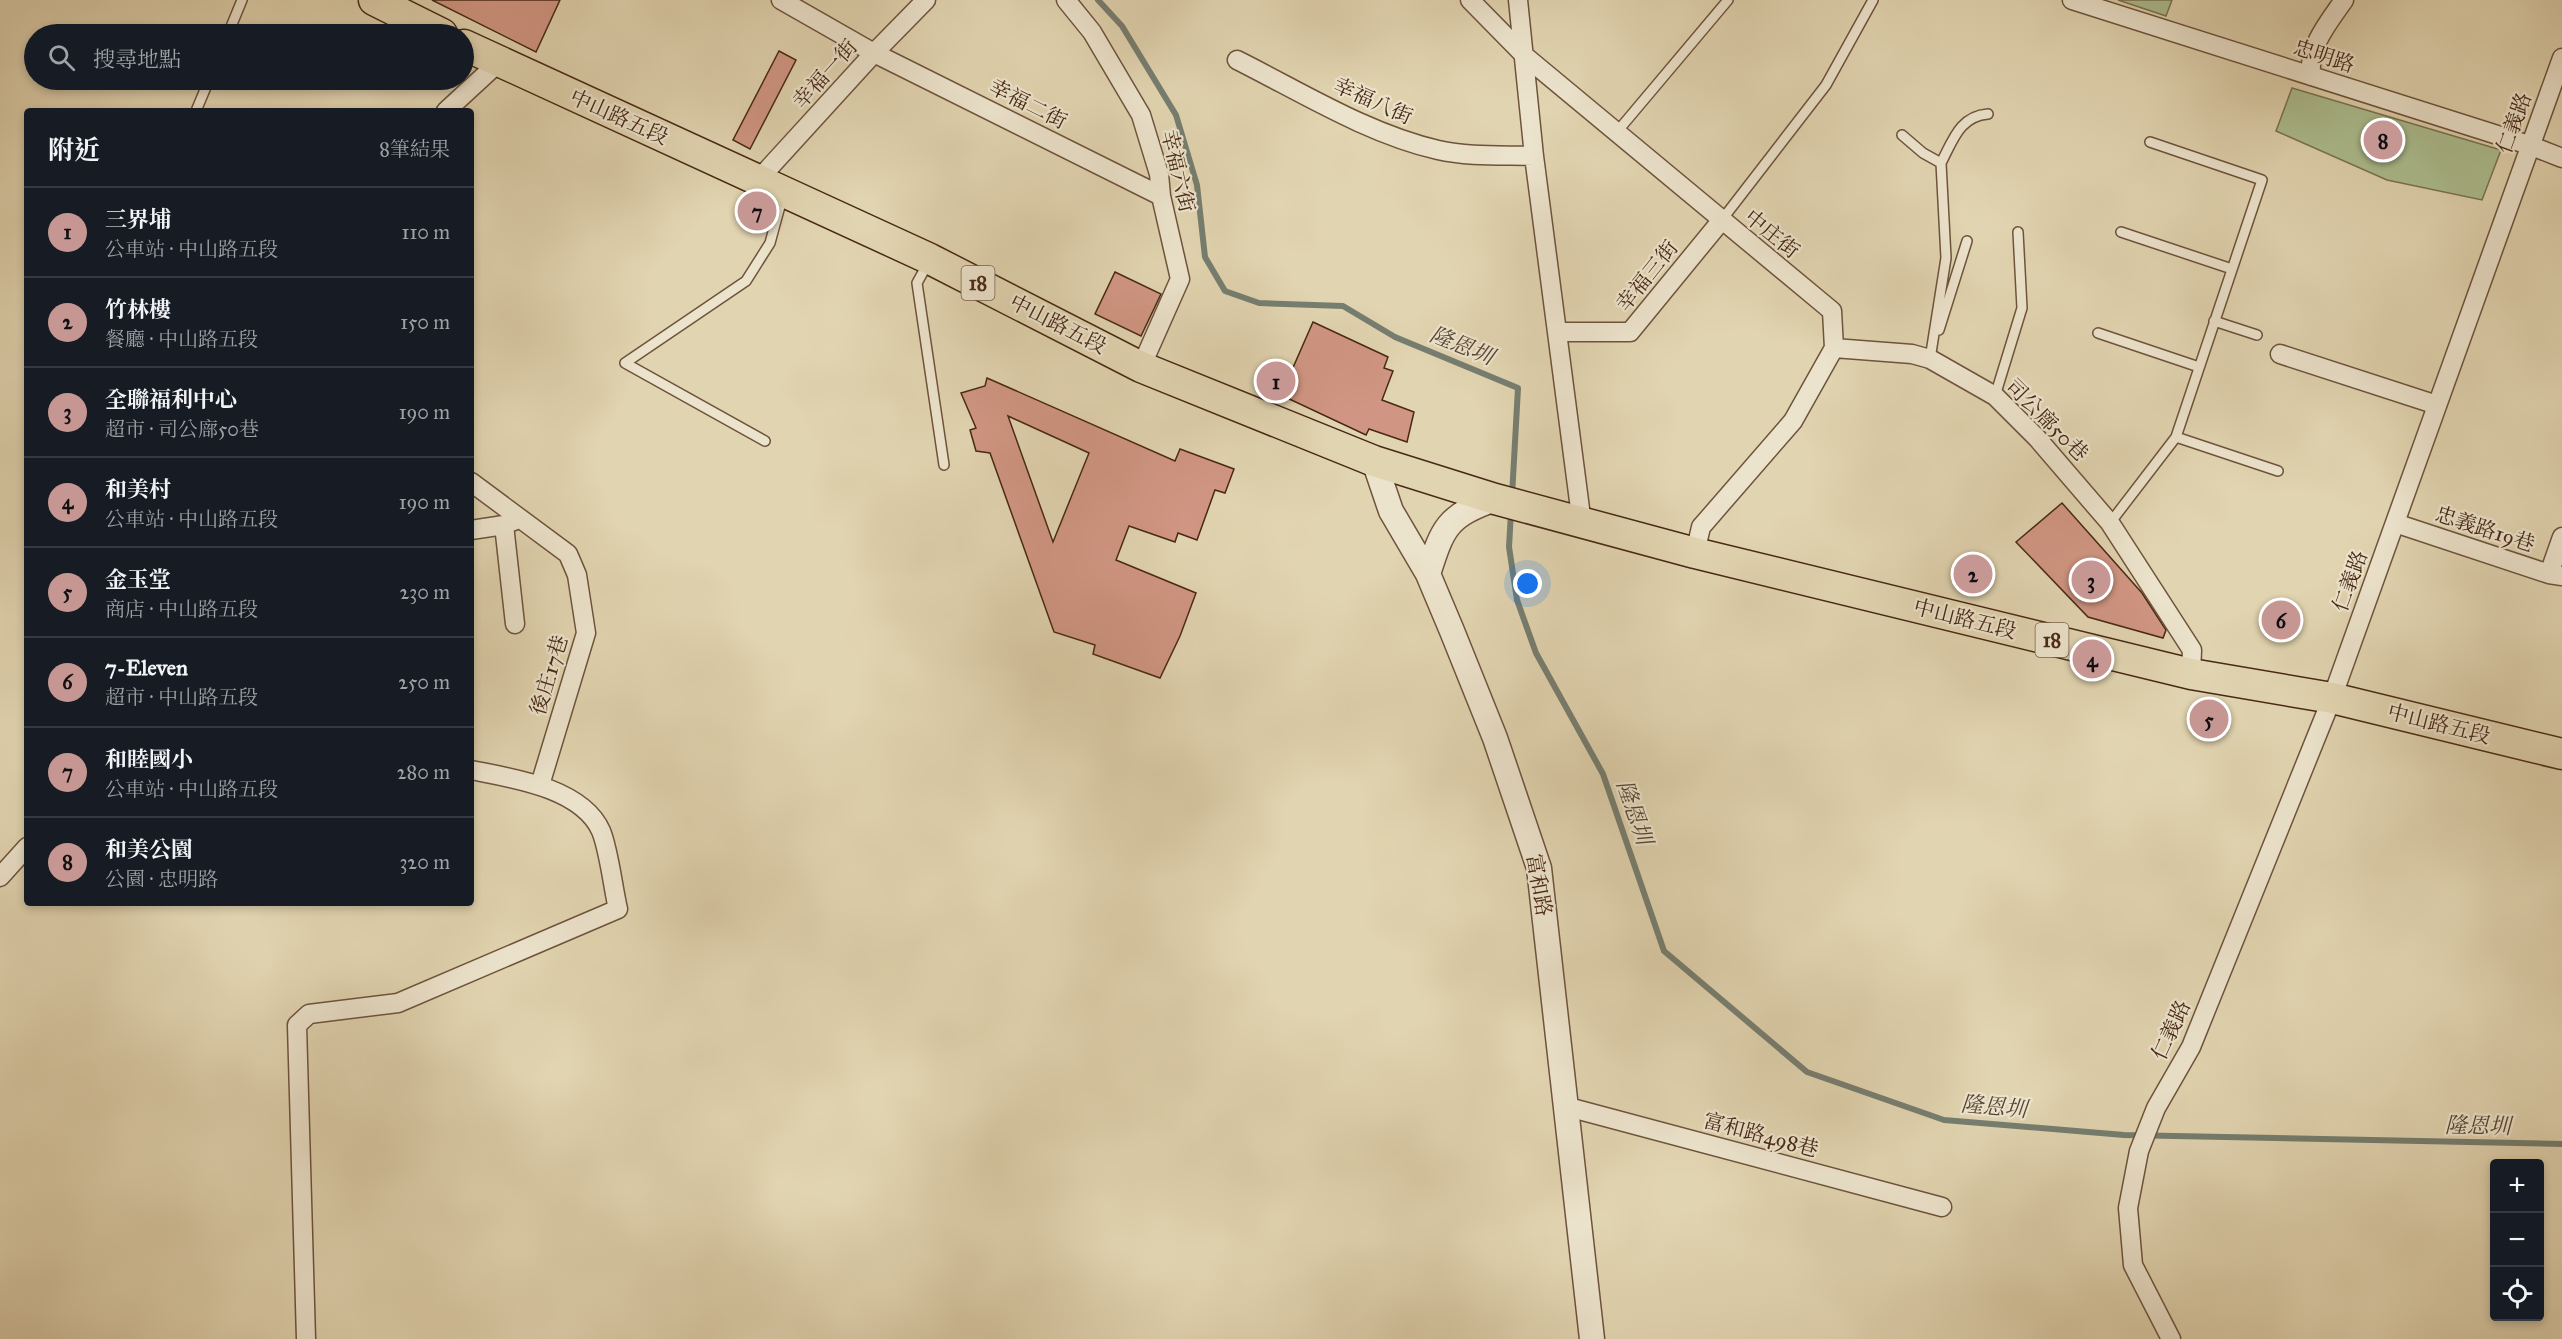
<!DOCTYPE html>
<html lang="zh-TW">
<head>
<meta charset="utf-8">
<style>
	body { margin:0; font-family:"IM FELL Great Primer","Noto Serif TC",serif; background:#20242c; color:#f1f3f6 }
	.controls { position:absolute; right:18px; bottom:18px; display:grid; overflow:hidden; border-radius:6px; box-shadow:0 3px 9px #0003 }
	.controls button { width:54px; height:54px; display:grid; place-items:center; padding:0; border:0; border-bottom:2px solid #363941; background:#171b24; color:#f1f3f6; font:30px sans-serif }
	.you { position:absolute; left:1528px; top:584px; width:21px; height:21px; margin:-15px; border:4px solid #fff; border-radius:50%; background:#1a73e8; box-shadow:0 0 0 9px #1a73e833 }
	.badge { display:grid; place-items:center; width:39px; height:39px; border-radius:50%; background:#c59692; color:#111; font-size:20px; font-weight:700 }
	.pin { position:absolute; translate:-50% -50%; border:3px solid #fff; box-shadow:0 2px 6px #0006 }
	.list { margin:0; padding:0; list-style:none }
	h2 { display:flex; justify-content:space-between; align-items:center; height:78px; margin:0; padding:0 24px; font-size:26px }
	h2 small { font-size:20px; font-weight:400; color:#9ea1a6 }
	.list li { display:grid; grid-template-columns:39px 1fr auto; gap:18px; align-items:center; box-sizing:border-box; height:90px; padding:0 24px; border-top:2px solid #363941 }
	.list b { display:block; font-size:22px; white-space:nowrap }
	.list p { margin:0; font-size:20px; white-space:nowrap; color:#9ea1a6 }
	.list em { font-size:20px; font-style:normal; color:#9ea1a6 }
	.icon { flex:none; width:33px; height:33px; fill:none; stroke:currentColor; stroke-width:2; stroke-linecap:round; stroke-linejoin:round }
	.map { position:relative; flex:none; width:2562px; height:1339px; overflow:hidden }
	.search { position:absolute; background:#171b24; box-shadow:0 3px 9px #0003; left:24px; top:24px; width:450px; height:66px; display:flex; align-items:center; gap:15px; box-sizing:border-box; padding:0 21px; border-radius:33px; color:#9ea1a6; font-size:22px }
	.panel { position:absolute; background:#171b24; box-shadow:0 3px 9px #0003; left:24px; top:108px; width:450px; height:798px; border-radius:6px }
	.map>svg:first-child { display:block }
	.green { fill:#acbe90; stroke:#7a7353; stroke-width:1.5 }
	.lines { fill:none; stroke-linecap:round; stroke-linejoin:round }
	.stream { stroke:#767e70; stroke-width:6 }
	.building { fill:#d19683; stroke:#482816; stroke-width:1.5; fill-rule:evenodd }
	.service-casing { stroke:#6e533c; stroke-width:12 }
	.minor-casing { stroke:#6e533c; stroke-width:21 }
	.tertiary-casing { stroke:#6e533c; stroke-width:27 }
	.primary-casing { stroke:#482816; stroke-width:33 }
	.service { stroke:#ece3cc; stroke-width:9 }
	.minor { stroke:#ece3cc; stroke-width:18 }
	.tertiary { stroke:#ece3cc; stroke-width:24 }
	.primary { stroke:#e1d4b0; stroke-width:30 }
	.labels { text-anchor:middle; stroke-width:4.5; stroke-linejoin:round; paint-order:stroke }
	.shield { fill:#ece3cc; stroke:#79604d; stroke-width:1.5 }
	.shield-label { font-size:20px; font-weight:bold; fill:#482816 }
	.street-label { font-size:21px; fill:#482816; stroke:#ece3cc }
	.water-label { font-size:22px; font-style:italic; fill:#574534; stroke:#ece3cc }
</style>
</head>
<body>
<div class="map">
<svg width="2562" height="1339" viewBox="0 0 2562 1339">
	<rect width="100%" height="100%" fill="#e1d4b0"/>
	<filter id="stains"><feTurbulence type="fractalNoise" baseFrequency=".00333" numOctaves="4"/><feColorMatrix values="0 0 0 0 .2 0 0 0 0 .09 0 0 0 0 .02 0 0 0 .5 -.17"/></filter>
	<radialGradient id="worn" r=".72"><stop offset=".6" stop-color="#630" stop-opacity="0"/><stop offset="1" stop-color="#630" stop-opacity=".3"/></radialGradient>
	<path class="green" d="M 2118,0 L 2172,0 L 2166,16 Z
		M 2292,88 L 2501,150 L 2482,200 L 2387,180 L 2276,131 Z"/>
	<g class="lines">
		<path class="stream" d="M 1098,0 L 1122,26 L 1176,115 L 1197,185 L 1205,257 L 1225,291 L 1259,303 L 1343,306 L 1395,337 L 1518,388 L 1512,496
			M 1511,512 L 1509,547 L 1517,600 L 1536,653 L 1603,774 L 1664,951 L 1807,1072 L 1944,1120 L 2124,1135 L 2562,1144"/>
	</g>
	<path class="building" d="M 432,0 L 560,0 L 536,52 Z
		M 779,51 L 796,60 L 750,149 L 733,140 Z
		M 1115,272 L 1161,294 L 1141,336 L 1095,314 Z
		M 1313,322 L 1388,357 L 1384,368 L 1393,371 L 1382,400 L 1414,412 L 1407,442 L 1369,429 L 1366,435 L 1285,397 L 1288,379 Z
		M 987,378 L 1175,461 L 1180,449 L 1234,469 L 1225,493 L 1215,490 L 1197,540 L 1178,533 L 1175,542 L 1129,526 L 1116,560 L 1196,593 L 1180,636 L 1160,678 L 1093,654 L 1095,645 L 1054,632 L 990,453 L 976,451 L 970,430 L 976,428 L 961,393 L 985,386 ZM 1008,416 L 1089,453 L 1053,542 Z
		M 2062,503 L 2142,593 L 2166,630 L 2163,638 L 2088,617 L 2016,542 Z"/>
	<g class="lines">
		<defs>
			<path id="service" d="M 228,34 L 242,0
				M 196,111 L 209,80
				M 1616,133 L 1728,0
				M 1902,135 L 1923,153 L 1941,163 L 1946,258 L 1930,359
				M 1941,163 C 1953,140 1960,116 1988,114
				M 1721,221 L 1826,85 L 1873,0
				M 2121,232 L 2232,269
				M 928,263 L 917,283 L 944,465
				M 2214,321 L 2257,335
				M 1939,330 L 1967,241
				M 2098,333 L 2199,367
				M 1995,396 L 2022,308 L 2018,232
				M 2176,437 L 2278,471
				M 765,441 L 625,363 L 746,281 L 770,243 L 783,195
				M 2110,523 L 2176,437 L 2262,180 L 2150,142"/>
			<path id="minor" d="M 781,0 L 874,53 L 1161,196
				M 1066,0 L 1092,32 L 1141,115 L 1159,174 L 1161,196 L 1180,279 L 1141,367
				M 1470,0 L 1526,57 L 1832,311 L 1834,348 L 1793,421 L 1701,527 L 1695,553
				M 1518,0 L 1534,156 L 1582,524
				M 2072,0 L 2529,145 L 2562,158
				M 1237,60 C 1301,92 1368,134 1438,150 C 1469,157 1502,155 1534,156
				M 2311,76 C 2308,46 2328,23 2344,0
				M 446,111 L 498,63
				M 759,179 L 874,53 L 926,0
				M 1558,332 L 1630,332 L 1721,221
				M 1834,348 L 1912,354 L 1930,359 L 1995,396 L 2037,438 L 2110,523 L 2192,650 L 2191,674
				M 2280,354 L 2437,405
				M 471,482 L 568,554 L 577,575 L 586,633 L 540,785
				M 2395,523 L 2549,574 L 2562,576
				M 504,525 L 515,624
				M 471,530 L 504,525 L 516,520
				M 2549,574 L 2562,537
				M 0,877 L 27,847
				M 1568,1107 L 1942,1207
				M 306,1339 L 297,1025 L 309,1014 L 398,1003 L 618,909 C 613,888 609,850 601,831 C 582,788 512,778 471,770
				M 2171,1339 L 2133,1265 L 2128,1208 L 2139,1151 L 2156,1108 L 2191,1047 L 2332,698 L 2562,58"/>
			<path id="tertiary" d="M 1374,461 L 1391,511 L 1428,574 L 1452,631 L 1495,738 L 1539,868 L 1592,1339
				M 1428,574 C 1443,527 1447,516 1495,499"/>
			<path id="primary" d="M 374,0 L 442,34
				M 464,45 L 930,259 L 1141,367 L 1374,461 L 1495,499 L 1695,553 L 2191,674 L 2332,698 L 2562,754"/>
		</defs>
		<use href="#service" class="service-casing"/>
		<use href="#minor" class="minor-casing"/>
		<use href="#tertiary" class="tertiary-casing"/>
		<use href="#primary" class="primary-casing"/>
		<use href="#service" class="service"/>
		<use href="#minor" class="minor"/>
		<use href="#tertiary" class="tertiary"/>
		<use href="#primary" class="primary"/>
	</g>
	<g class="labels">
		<g class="shield">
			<rect x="961.5" y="266" width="33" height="34" rx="4.5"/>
			<rect x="2035.5" y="623" width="33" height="34" rx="4.5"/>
		</g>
		<g class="shield-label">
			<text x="978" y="290">18</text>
			<text x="2052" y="647">18</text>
		</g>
		<g class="street-label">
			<text transform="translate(2324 56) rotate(18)" y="7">忠明路</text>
			<text transform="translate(825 74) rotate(-48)" y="7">幸福一街</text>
			<text transform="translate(1373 101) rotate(24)" y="7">幸福八街</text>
			<text transform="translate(1028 104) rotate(27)" y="7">幸福二街</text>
			<text transform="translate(619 117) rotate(24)" y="7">中山路五段</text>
			<text transform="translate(2514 123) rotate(-70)" y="7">仁義路</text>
			<text transform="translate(1178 171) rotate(77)" y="7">幸福六街</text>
			<text transform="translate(1772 234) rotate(39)" y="7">中庄街</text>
			<text transform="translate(1647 276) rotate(-51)" y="7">幸福三街</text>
			<text transform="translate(1058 324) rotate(27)" y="7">中山路五段</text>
			<text transform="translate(2047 420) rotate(45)" y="7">司公廍50巷</text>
			<text transform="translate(2485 529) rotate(18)" y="7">忠義路19巷</text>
			<text transform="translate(2350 581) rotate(-70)" y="7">仁義路</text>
			<text transform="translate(1965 619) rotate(14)" y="7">中山路五段</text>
			<text transform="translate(549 675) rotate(-73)" y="7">後庄17巷</text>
			<text transform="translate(2439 724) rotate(14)" y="7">中山路五段</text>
			<text transform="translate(1539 885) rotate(80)" y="7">富和路</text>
			<text transform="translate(2171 1030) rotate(-65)" y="7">仁義路</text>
			<text transform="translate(1761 1135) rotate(15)" y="7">富和路498巷</text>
		</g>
		<g class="water-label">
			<text transform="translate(1462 345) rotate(22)" y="8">隆恩圳</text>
			<text transform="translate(1635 812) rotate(71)" y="8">隆恩圳</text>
			<text transform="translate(1994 1106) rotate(5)" y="8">隆恩圳</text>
			<text transform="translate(2478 1125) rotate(1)" y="8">隆恩圳</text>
		</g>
	</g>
	<rect width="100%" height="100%" filter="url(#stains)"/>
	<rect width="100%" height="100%" fill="url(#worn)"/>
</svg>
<div class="controls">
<button>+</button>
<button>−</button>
<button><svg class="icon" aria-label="locate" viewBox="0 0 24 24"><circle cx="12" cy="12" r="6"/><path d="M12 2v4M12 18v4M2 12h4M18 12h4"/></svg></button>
</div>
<div class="you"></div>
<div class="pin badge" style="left:1276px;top:381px">1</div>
<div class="pin badge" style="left:1973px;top:574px">2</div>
<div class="pin badge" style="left:2091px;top:580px">3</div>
<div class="pin badge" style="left:2092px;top:659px">4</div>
<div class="pin badge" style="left:2209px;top:719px">5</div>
<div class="pin badge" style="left:2281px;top:620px">6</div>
<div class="pin badge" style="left:757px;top:211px">7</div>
<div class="pin badge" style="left:2383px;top:140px">8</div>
<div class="search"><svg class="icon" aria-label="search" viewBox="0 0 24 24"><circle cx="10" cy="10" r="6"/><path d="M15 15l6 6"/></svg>搜尋地點</div>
<section class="panel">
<h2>附近<small>8筆結果</small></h2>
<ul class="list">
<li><span class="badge">1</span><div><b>三界埔</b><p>公車站 · 中山路五段</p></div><em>110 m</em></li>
<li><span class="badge">2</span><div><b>竹林樓</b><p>餐廳 · 中山路五段</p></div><em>150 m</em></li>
<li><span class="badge">3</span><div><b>全聯福利中心</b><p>超市 · 司公廍50巷</p></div><em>190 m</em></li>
<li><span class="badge">4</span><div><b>和美村</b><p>公車站 · 中山路五段</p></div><em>190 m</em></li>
<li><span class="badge">5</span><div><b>金玉堂</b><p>商店 · 中山路五段</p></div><em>230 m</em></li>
<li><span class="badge">6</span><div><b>7-Eleven</b><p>超市 · 中山路五段</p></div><em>250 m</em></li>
<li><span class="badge">7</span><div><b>和睦國小</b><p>公車站 · 中山路五段</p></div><em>280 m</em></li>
<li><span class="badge">8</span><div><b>和美公園</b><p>公園 · 忠明路</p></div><em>320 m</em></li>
</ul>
</section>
</div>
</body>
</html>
